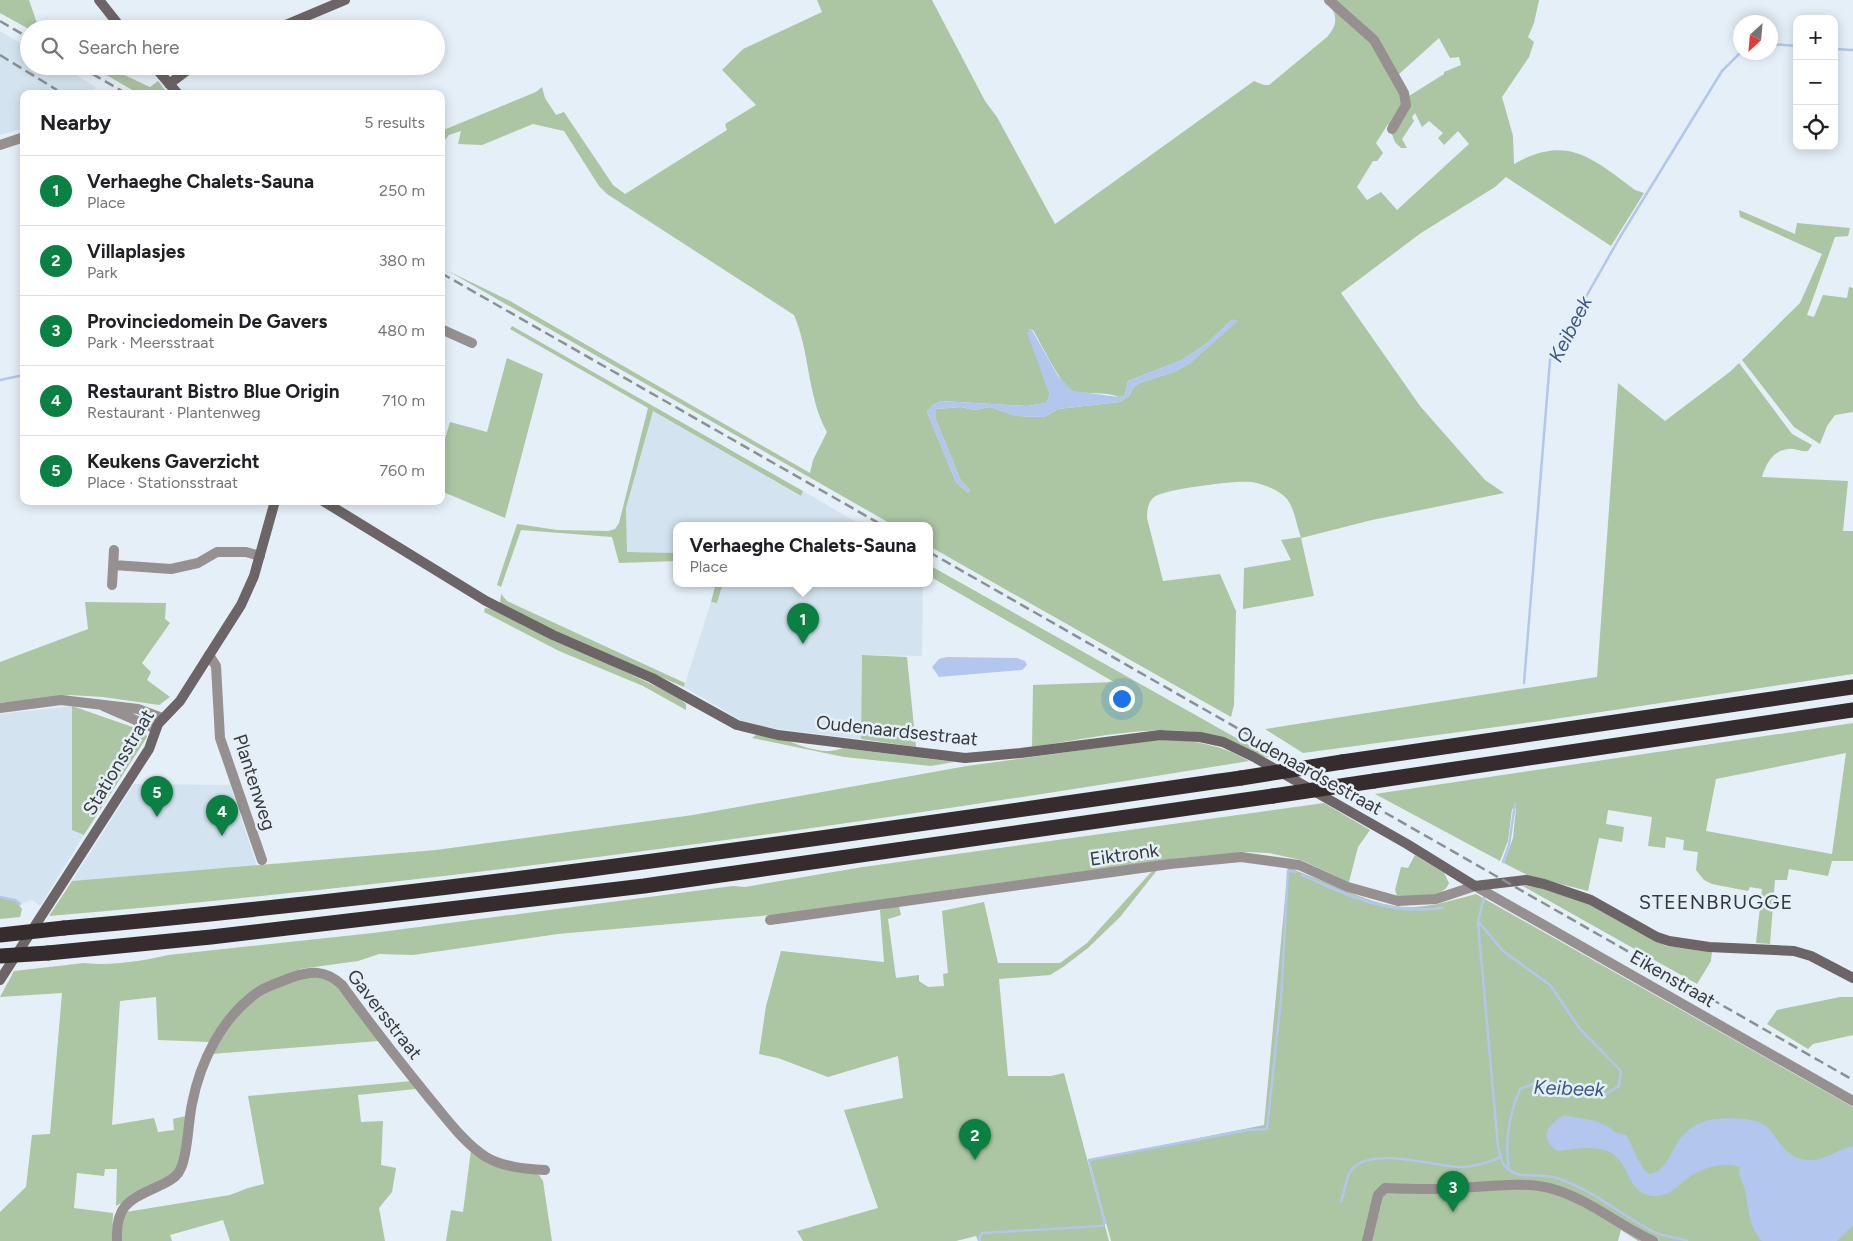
<!DOCTYPE html>
<html lang="en">
<head>
<meta charset="utf-8">
<style>
	body { margin:0; font-family:Figtree,sans-serif; background:#f2f2f2; color:#202124 }
	.controls { position:absolute; right:15px; top:15px; display:grid; overflow:hidden; border-radius:10px; box-shadow:0 2px 12px #0003 }
	.controls button { width:45px; height:45px; display:grid; place-items:center; padding:0; border:0; border-bottom:1px solid #e0e0e0; background:#fff; color:#202124; font:25px sans-serif }
	.compass { position:absolute; left:1733px; top:15px; width:45px; height:45px; border-radius:50%; background:#fff; box-shadow:0 2px 12px #0003; rotate:206deg }
	.you { position:absolute; left:1121px; top:698px; width:18px; height:18px; margin:-12px; border:4px solid #fff; border-radius:50%; background:#1a73e8; box-shadow:0 0 0 8px #1a73e833 }
	.badge { display:grid; place-items:center; width:32px; height:32px; border-radius:50%; background:#0b8043; color:#fff; font-size:16px; font-weight:700 }
	.pin { position:absolute; translate:-50% -41px; filter:drop-shadow(0 1px 2px #0008) }
	.pin::after { content:''; position:absolute; top:26px; width:18px; height:15px; background:inherit; clip-path:polygon(0 0,100% 0,50% 100%) }
	.popup { position:absolute; left:673px; top:522px; width:260px; height:65px; box-sizing:border-box; display:grid; place-content:center; border-radius:10px; background:#fff; filter:drop-shadow(0 1px 4px #0005); font-size:16px; white-space:nowrap; color:#757577 }
	.popup b { font-size:19px; color:#202124 }
	.popup::after { content:''; position:absolute; left:50%; top:100%; margin-left:-10px; border:10px solid transparent; border-top-color:#fff }
	.list { margin:0; padding:0; list-style:none }
	h2 { display:flex; justify-content:space-between; align-items:center; height:65px; margin:0; padding:0 20px; font-size:21px }
	h2 small { font-size:16px; font-weight:400; color:#757577 }
	.list li { display:grid; grid-template-columns:32px 1fr auto; gap:15px; align-items:center; box-sizing:border-box; height:70px; padding:0 20px; border-top:1px solid #e0e0e0 }
	.list b { display:block; font-size:19px; white-space:nowrap }
	.list p { margin:0; font-size:16px; white-space:nowrap; color:#757577 }
	.list em { font-size:16px; font-style:normal; color:#757577 }
	.icon { flex:none; width:28px; height:28px; fill:none; stroke:currentColor; stroke-width:2; stroke-linecap:round; stroke-linejoin:round }
	.map { position:relative; flex:none; width:1853px; height:1241px; overflow:hidden }
	.search { position:absolute; background:#fff; box-shadow:0 2px 12px #0003; left:20px; top:20px; width:425px; height:55px; display:flex; align-items:center; gap:12px; box-sizing:border-box; padding:0 18px; border-radius:28px; color:#757577; font-size:19px }
	.panel { position:absolute; background:#fff; box-shadow:0 2px 12px #0003; left:20px; top:90px; width:425px; height:415px; border-radius:10px }
	.map>svg:first-child { display:block }
	.built { fill:#d3e4f0 }
	.green { fill:#acc5a3; fill-rule:evenodd }
	.water { fill:#b3c6ee }
	.lines { fill:none; stroke-linecap:round; stroke-linejoin:round }
	.stream { stroke:#b3c6ee; stroke-width:2.5 }
	.street { stroke:#969091; stroke-width:10 }
	.secondary { stroke:#6c6466; stroke-width:10 }
	.highway { stroke:#362c2e; stroke-width:15 }
	.rail { stroke:#8a9196; stroke-width:2.5; stroke-dasharray:10 5; stroke-linecap:butt }
	.highway-bridge { stroke:#362c2e; stroke-width:15 }
	.labels { text-anchor:middle; stroke-width:5; stroke-linejoin:round; paint-order:stroke }
	.street-label { font-size:19px; fill:#383c3f; stroke:#e5eff7 }
	.water-label { font-size:20px; font-style:italic; fill:#3f568a; stroke:#e5eff7 }
	.neighbourhood-label { font-size:20px; letter-spacing:1px; fill:#323a40; stroke:#e5eff7 }
</style>
</head>
<body>
<div class="map">
<svg width="1853" height="1241" viewBox="0 0 1853 1241">
	<rect width="100%" height="100%" fill="#e5eff7"/>
	<path class="built" d="M 0,31 L 29,48 L 29,66 L 61,66 L 96,87 L 92,94 L 24,94 L 24,128 L 0,135 Z
		M 653,411 L 800,496 L 803,491 L 861,525 L 677,525 L 677,553 L 627,552 L 626,508 Z
		M 723,583 L 923,583 L 922,656 L 862,655 L 861,739 L 762,727 L 744,722 L 684,687 L 711,602 L 717,603 Z
		M 72,706 L 72,830 L 84,835 L 40,906 L 32,900 L 20,904 L 15,900 L 0,897 L 0,714 Z
		M 134,784 L 230,785 L 257,866 L 72,881 Z"/>
	<path class="green" d="M 0,0 L 29,0 L 39,29 L 29,29 L 0,13 Z
		M 817,0 L 932,0 L 985,101 L 997,117 L 1055,224 L 1254,81 L 1264,85 L 1269,85 L 1327,37 C 1339,24 1338,12 1324,0 C 1353,10 1379,51 1393,76 C 1398,86 1400,96 1408,102 L 1409,96 L 1444,74 L 1444,72 L 1461,65 L 1459,57 L 1450,58 L 1439,38 L 1398,75 L 1365,27 L 1335,0 L 1539,0 L 1534,23 L 1528,37 L 1534,42 L 1529,57 L 1502,97 L 1513,136 L 1514,164 C 1567,134 1592,158 1635,190 L 1644,193 L 1611,246 L 1506,177 L 1495,187 L 1421,233 L 1341,293 L 1420,406 L 1485,480 L 1504,493 L 1372,520 L 1301,538 L 1314,596 L 1243,609 L 1244,568 L 1291,560 L 1281,540 L 1301,537 C 1297,527 1294,506 1286,498 C 1279,490 1263,484 1252,482 C 1238,480 1164,489 1154,497 C 1148,502 1147,510 1147,518 L 1163,581 L 1220,574 L 1236,611 L 1234,705 L 1231,717 L 929,546 L 929,525 L 893,525 L 448,271 L 510,301 L 810,473 L 813,460 L 827,432 C 807,396 810,352 794,315 L 607,194 L 599,186 L 564,131 L 533,124 L 482,145 L 458,144 L 461,131 L 449,135 L 441,145 L 441,131 L 536,92 L 542,87 L 545,98 L 556,115 L 564,112 L 613,185 L 625,194 L 727,130 L 725,124 L 756,105 L 722,70 L 743,49 L 822,12 ZM 1415,113 L 1422,127 L 1429,121 L 1443,133 L 1438,138 L 1444,145 L 1458,131 L 1469,144 L 1397,210 L 1381,192 L 1367,200 L 1357,187 L 1373,161 L 1377,161 L 1383,153 L 1376,143 L 1388,124 L 1395,142 L 1401,148 L 1407,148 L 1402,139 L 1414,121 L 1412,117 ZM 1232,320 L 1237,321 L 1190,363 L 1174,372 L 1139,383 L 1133,388 L 1129,396 L 1120,402 L 1058,409 L 1044,417 L 1017,416 L 990,407 L 974,410 L 961,407 L 936,409 L 936,420 L 961,481 L 970,490 L 968,493 L 956,482 L 927,412 L 933,405 L 941,401 L 1027,406 L 1046,403 L 1050,395 L 1028,333 L 1030,329 L 1033,330 C 1040,341 1062,388 1073,391 C 1087,395 1105,391 1119,397 L 1125,395 L 1128,381 L 1182,360 L 1206,344 Z
		M 91,66 L 105,66 L 150,87 L 158,81 L 168,94 L 139,94 Z
		M 1739,210 L 1795,234 L 1797,223 L 1850,228 L 1848,236 L 1835,237 L 1807,315 L 1814,317 L 1823,295 L 1847,298 L 1849,287 L 1853,288 L 1853,412 L 1835,415 L 1827,426 L 1820,444 L 1794,427 L 1742,360 L 1800,303 L 1822,254 L 1740,217 Z
		M 512,326 L 803,491 L 801,496 L 653,411 L 626,508 L 627,552 L 677,553 L 677,561 L 619,563 L 612,537 L 521,530 L 501,587 L 497,585 L 517,524 L 557,530 L 608,531 L 615,529 L 619,523 L 648,408 L 510,329 Z
		M 507,358 L 543,374 L 505,518 L 441,491 L 441,452 L 450,422 L 487,432 Z
		M 1739,363 L 1792,434 L 1812,445 L 1808,451 C 1801,452 1795,448 1788,449 C 1772,451 1766,464 1762,477 L 1848,481 L 1843,531 L 1853,531 L 1853,674 L 1541,721 L 1303,753 L 1265,729 L 1597,677 L 1618,383 L 1665,421 L 1731,371 Z
		M 929,565 L 1270,757 C 1259,759 1245,747 1235,743 C 1219,737 1201,732 1184,731 C 1138,727 1079,740 1032,747 L 1033,685 L 1114,682 L 929,576 Z
		M 716,583 L 723,583 L 717,603 L 711,602 Z
		M 501,594 L 507,601 L 685,683 L 684,687 L 553,631 L 500,604 Z
		M 85,602 L 166,603 L 165,619 L 170,623 L 142,663 L 151,672 L 147,680 L 170,697 L 159,705 L 103,697 L 70,695 L 0,703 L 0,662 L 88,629 Z
		M 485,608 L 494,609 L 678,697 L 686,704 L 686,710 L 643,686 L 559,651 L 484,612 Z
		M 862,655 L 907,657 L 916,747 L 861,739 Z
		M 72,706 L 144,731 L 147,737 L 84,835 L 72,830 Z
		M 1853,723 L 1853,861 L 1832,861 L 1828,876 L 1789,869 L 1787,880 L 1775,880 L 1770,944 L 1756,943 L 1762,889 L 1750,887 L 1748,891 L 1712,884 L 1704,880 L 1696,870 L 1698,852 L 1683,850 L 1684,840 L 1666,837 L 1665,848 L 1648,846 L 1652,817 L 1608,810 L 1606,824 L 1624,827 L 1622,842 L 1599,838 L 1588,891 L 1529,876 L 1504,863 L 1513,838 L 1516,808 L 1512,809 L 1508,841 L 1500,861 L 1375,794 ZM 1846,753 L 1832,854 L 1706,831 L 1716,779 Z
		M 756,735 C 764,736 774,737 783,739 C 801,746 824,756 843,748 L 954,762 L 931,766 L 844,757 L 752,738 Z
		M 1162,739 C 1195,741 1220,744 1249,761 C 851,826 451,882 49,916 L 72,881 L 436,850 L 693,815 L 967,766 Z
		M 1324,803 L 1370,830 L 1358,847 L 1349,882 L 1301,860 L 1269,853 L 1247,852 L 1180,858 L 783,914 L 558,934 L 413,955 L 379,954 L 358,961 L 300,969 L 299,973 L 265,986 L 210,1042 L 158,1040 L 156,997 L 120,1001 L 112,1125 L 154,1118 L 158,1132 L 174,1130 L 173,1119 L 186,1116 C 184,1131 184,1148 180,1163 C 175,1181 132,1197 116,1206 L 117,1169 L 105,1169 L 104,1176 L 77,1173 L 74,1208 L 113,1213 L 112,1241 L 0,1241 L 0,1212 L 26,1187 L 32,1135 L 50,1134 L 62,993 L 0,997 L 14,971 L 84,963 C 110,966 143,961 168,955 L 373,933 L 733,886 L 745,887 L 863,867 Z
		M 1415,855 L 1444,873 L 1449,883 C 1442,901 1412,896 1397,896 L 1395,890 L 1401,867 L 1408,868 Z
		M 1288,866 C 1301,874 1314,877 1327,883 C 1354,894 1385,909 1415,907 C 1436,906 1456,899 1476,894 L 1853,1107 L 1853,1241 L 1638,1241 L 1621,1230 L 1618,1241 L 1111,1241 L 1089,1160 L 1264,1125 Z
		M 1158,869 L 1120,917 L 1088,948 L 1063,967 L 1050,975 L 999,979 L 1008,1076 L 1051,1076 L 1064,1073 L 1109,1241 L 978,1241 L 976,1236 L 956,1241 L 803,1241 L 797,1231 L 878,1208 L 844,1110 L 903,1098 L 898,1056 L 828,1077 L 778,1058 L 759,1054 L 766,1006 L 781,951 L 884,962 L 880,910 L 899,906 L 901,915 L 888,919 L 896,978 L 919,975 L 919,981 L 928,987 L 944,986 L 943,974 L 948,973 L 942,911 L 984,902 L 998,963 L 1060,963 L 1087,943 L 1153,870 Z
		M 1521,885 L 1549,889 L 1592,905 L 1666,946 L 1712,951 L 1711,961 L 1697,984 Z
		M 0,897 L 15,900 L 22,909 L 20,917 L 0,919 Z
		M 317,975 L 334,982 L 379,1041 L 211,1054 C 223,1034 237,1013 255,999 C 271,985 297,980 317,975 Z
		M 1840,997 L 1853,997 L 1853,1035 L 1813,1044 L 1808,1049 L 1767,1024 L 1777,1010 Z
		M 412,1081 L 416,1089 L 358,1095 L 361,1122 L 383,1121 L 381,1165 L 396,1168 L 392,1192 L 379,1208 L 385,1241 L 230,1241 L 223,1220 L 170,1235 L 172,1241 L 120,1241 L 122,1215 L 126,1212 L 230,1195 L 248,1188 L 264,1184 L 248,1096 Z
		M 471,1150 L 539,1175 L 543,1181 L 552,1241 L 446,1241 L 451,1210 L 463,1212 Z"/>
	<path class="water" d="M 1232,319 L 1238,321 L 1190,363 L 1174,372 L 1139,383 L 1133,388 L 1129,396 L 1120,402 L 1058,409 L 1044,417 L 1017,416 L 990,407 L 974,410 L 961,407 L 936,409 L 936,420 L 961,481 L 970,490 L 968,493 L 956,482 L 927,412 L 933,405 L 941,401 L 1027,406 L 1046,403 L 1050,395 L 1027,333 L 1030,329 L 1032,330 L 1058,376 L 1073,391 L 1119,397 L 1125,395 L 1128,381 L 1182,360 L 1206,344 Z
		M 947,657 L 1017,658 L 1025,661 L 1027,665 L 1022,670 L 939,677 L 932,667 L 939,659 Z
		M 1563,1115 L 1596,1121 L 1611,1128 L 1614,1132 L 1626,1135 C 1633,1145 1641,1173 1651,1174 C 1676,1166 1669,1132 1706,1121 C 1718,1117 1752,1117 1763,1124 C 1779,1134 1781,1160 1810,1160 C 1826,1160 1838,1149 1853,1146 L 1853,1225 L 1837,1241 L 1762,1241 C 1748,1225 1749,1210 1745,1190 C 1743,1182 1738,1176 1740,1167 C 1725,1161 1702,1168 1689,1177 C 1677,1186 1670,1197 1653,1196 C 1625,1194 1631,1159 1607,1151 C 1591,1145 1573,1150 1557,1151 C 1538,1137 1547,1127 1563,1115 Z"/>
	<g class="lines">
		<path class="stream" d="M 1770,44 L 1797,46
			M 1834,49 L 1853,50
			M 0,380 L 24,375
			M 1524,683 L 1550,360 L 1620,237 L 1722,71 L 1741,52
			M 1503,862 L 1509,845 L 1515,804
			M 1302,875 C 1350,897 1389,915 1443,908
			M 0,897 L 15,900 L 20,904
			M 1484,898 L 1478,921 L 1503,951 L 1550,985 L 1580,1029 L 1621,1071 L 1619,1086 L 1606,1094 L 1536,1083 L 1520,1089 C 1509,1114 1505,1143 1509,1170 C 1521,1179 1538,1173 1553,1177 C 1591,1188 1619,1214 1654,1232 C 1664,1237 1677,1237 1687,1241
			M 1478,922 L 1498,1147 L 1503,1164 L 1509,1170
			M 1341,1202 C 1344,1193 1346,1180 1350,1172 C 1367,1144 1434,1167 1460,1167 C 1475,1167 1488,1162 1501,1157
			M 980,1241 L 979,1238 L 982,1233 L 1102,1226 L 1105,1223 L 1089,1160 L 1248,1130 L 1267,1129 L 1281,998 L 1288,871 L 1296,872"/>
		<path class="street" d="M 1329,0 L 1374,40 L 1404,93 L 1406,105 L 1392,129
			M 0,145 L 24,137
			M 441,329 L 472,343
			M 114,565 L 171,569 L 198,563 L 217,552 L 246,552 L 260,556
			M 112,585 L 114,550
			M 209,655 L 216,666 L 220,738 L 262,860
			M 103,706 L 156,729
			M 0,708 L 61,700 L 138,709 L 162,718
			M 770,920 L 1170,864 L 1241,857 L 1299,865 L 1348,887 L 1398,901 L 1436,899 L 1475,886 L 1853,1101
			M 117,1241 C 115,1201 133,1199 165,1183 C 172,1179 178,1176 181,1168 C 188,1153 188,1122 192,1104 C 200,1062 222,1017 258,992 C 267,986 280,982 290,978 C 310,971 325,969 342,985 C 370,1024 400,1062 430,1099 C 447,1119 464,1143 486,1157 C 503,1167 525,1169 545,1170
			M 1367,1241 L 1378,1195 L 1385,1188 C 1409,1189 1433,1190 1457,1188 C 1489,1187 1525,1180 1556,1190 C 1591,1201 1620,1226 1653,1241"/>
		<path class="secondary" d="M 99,0 L 122,29
			M 276,29 L 345,0
			M 154,66 L 178,94
			M 169,84 L 193,66
			M 323,501 L 486,601 L 553,635 L 652,678 L 737,725 L 778,735 L 965,758 L 1021,753 L 1160,735 L 1200,737 L 1223,742 L 1254,757 L 1407,844 L 1475,886 L 1526,880 L 1544,884 L 1591,900 L 1657,937 L 1669,941 L 1709,947 L 1794,951 L 1811,956 L 1853,978
			M 0,980 L 149,749 L 158,724 L 180,701 L 241,605 L 254,576 L 275,501"/>
		<path class="highway" d="M 1342,762 L 1853,687
			M 1374,781 L 1853,710
			M 64,928 C 458,893 849,834 1241,778
			M 48,953 L 211,937 L 644,886 L 1273,796"/>
		<path class="rail" d="M 0,21 L 29,38
			M 0,55 L 57,90
			M 79,66 L 127,94
			M 441,273 L 882,525
			M 929,552 L 1853,1080"/>
		<path class="highway-bridge" d="M 1241,778 L 1342,762
			M 1273,796 L 1374,781
			M 0,935 L 64,928
			M 0,956 L 48,953"/>
	</g>
	<g class="labels">
		<g class="street-label">
			<text transform="translate(897 730) rotate(6)" y="7">Oudenaardsestraat</text>
			<text transform="translate(118 762) rotate(-59)" y="7">Stationsstraat</text>
			<text transform="translate(1310 770) rotate(29)" y="7">Oudenaardsestraat</text>
			<text transform="translate(255 782) rotate(72)" y="7">Plantenweg</text>
			<text transform="translate(1124 854) rotate(-8)" y="7">Eiktronk</text>
			<text transform="translate(1673 978) rotate(30)" y="7">Eikenstraat</text>
			<text transform="translate(385 1014) rotate(52)" y="7">Gaversstraat</text>
		</g>
		<g class="water-label">
			<text transform="translate(1570 329) rotate(-63)" y="7">Keibeek</text>
			<text transform="translate(1569 1088) rotate(2)" y="7">Keibeek</text>
		</g>
		<g class="neighbourhood-label">
			<text x="1716" y="909">STEENBRUGGE</text>
		</g>
	</g>
</svg>
<div class="controls">
<button>+</button>
<button>−</button>
<button><svg class="icon" aria-label="locate" viewBox="0 0 24 24"><circle cx="12" cy="12" r="6"/><path d="M12 2v4M12 18v4M2 12h4M18 12h4"/></svg></button>
</div>
<svg class="compass" viewBox="-18 -18 36 36"><path d="M0-13l5 13h-10z" fill="#e53935"/><path d="M0 13l5-13h-10z" fill="#757577"/></svg>
<div class="you"></div>
<div class="pin badge" style="left:803px;top:644px">1</div>
<div class="popup"><b>Verhaeghe Chalets-Sauna</b>Place</div>
<div class="pin badge" style="left:975px;top:1160px">2</div>
<div class="pin badge" style="left:1453px;top:1212px">3</div>
<div class="pin badge" style="left:222px;top:836px">4</div>
<div class="pin badge" style="left:157px;top:817px">5</div>
<div class="search"><svg class="icon" aria-label="search" viewBox="0 0 24 24"><circle cx="10" cy="10" r="6"/><path d="M15 15l6 6"/></svg>Search here</div>
<section class="panel">
<h2>Nearby<small>5 results</small></h2>
<ul class="list">
<li><span class="badge">1</span><div><b>Verhaeghe Chalets-Sauna</b><p>Place</p></div><em>250 m</em></li>
<li><span class="badge">2</span><div><b>Villaplasjes</b><p>Park</p></div><em>380 m</em></li>
<li><span class="badge">3</span><div><b>Provinciedomein De Gavers</b><p>Park · Meersstraat</p></div><em>480 m</em></li>
<li><span class="badge">4</span><div><b>Restaurant Bistro Blue Origin</b><p>Restaurant · Plantenweg</p></div><em>710 m</em></li>
<li><span class="badge">5</span><div><b>Keukens Gaverzicht</b><p>Place · Stationsstraat</p></div><em>760 m</em></li>
</ul>
</section>
</div>
</body>
</html>
